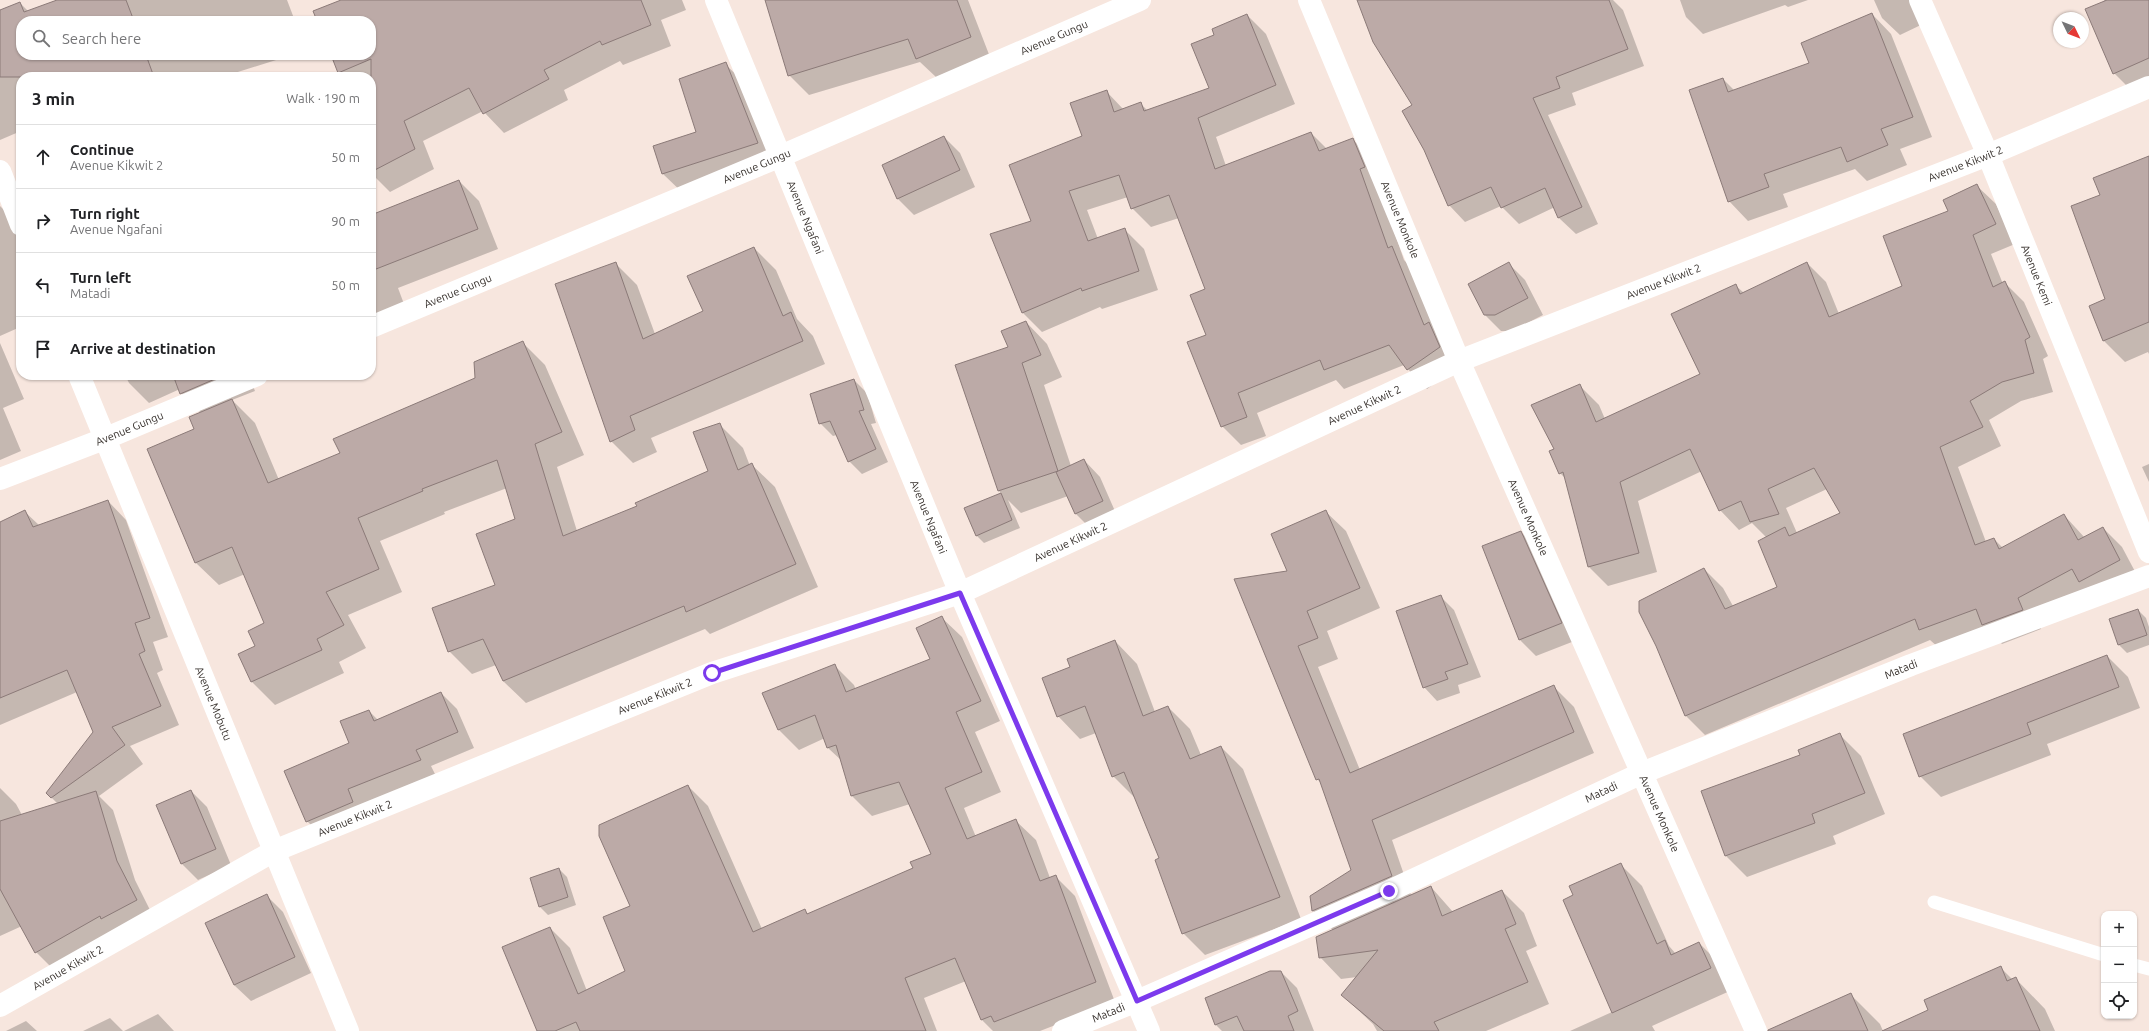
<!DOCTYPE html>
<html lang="en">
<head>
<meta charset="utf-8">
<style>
	body { margin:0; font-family:Ubuntu,sans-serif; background:#f6f6f6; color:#202124 }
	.controls { position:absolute; right:12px; bottom:12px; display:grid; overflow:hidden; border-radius:8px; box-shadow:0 1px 3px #0004 }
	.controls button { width:36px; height:36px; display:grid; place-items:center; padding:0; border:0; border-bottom:1px solid #e0e0e0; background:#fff; color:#202124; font:20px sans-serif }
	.compass { position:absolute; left:2053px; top:12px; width:36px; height:36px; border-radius:50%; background:#fff; box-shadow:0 1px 3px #0004; rotate:133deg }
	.stop { position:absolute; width:12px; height:12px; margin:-9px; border:3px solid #7c3aed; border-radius:50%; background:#fff }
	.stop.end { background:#7c3aed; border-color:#fff; box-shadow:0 1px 4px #0008 }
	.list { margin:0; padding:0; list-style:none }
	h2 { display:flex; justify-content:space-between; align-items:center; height:52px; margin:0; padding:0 16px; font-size:17px }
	h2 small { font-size:13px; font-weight:400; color:#757577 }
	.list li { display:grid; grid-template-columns:26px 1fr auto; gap:12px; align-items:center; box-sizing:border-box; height:64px; padding:0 16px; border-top:1px solid #e0e0e0 }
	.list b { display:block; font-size:15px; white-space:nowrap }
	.list p { margin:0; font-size:13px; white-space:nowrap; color:#757577 }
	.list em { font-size:13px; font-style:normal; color:#757577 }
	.icon { flex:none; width:22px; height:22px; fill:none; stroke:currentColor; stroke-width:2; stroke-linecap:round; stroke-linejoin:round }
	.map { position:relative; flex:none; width:2149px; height:1031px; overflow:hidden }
	.search { position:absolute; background:#fff; box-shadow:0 1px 3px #0004; left:16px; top:16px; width:360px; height:44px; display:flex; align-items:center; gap:10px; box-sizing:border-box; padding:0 14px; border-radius:16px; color:#757577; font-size:15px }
	.panel { position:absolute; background:#fff; box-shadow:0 1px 3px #0004; left:16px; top:72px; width:360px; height:308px; border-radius:16px }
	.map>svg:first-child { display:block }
	.shadow { fill:#0003; fill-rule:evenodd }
	.building { fill:#bcaaa7; stroke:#8b7a78 }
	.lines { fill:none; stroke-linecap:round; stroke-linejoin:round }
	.lane { stroke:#fff; stroke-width:13 }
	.street { stroke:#fff; stroke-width:22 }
	.route { stroke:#7c3aed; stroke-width:5 }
	.labels { text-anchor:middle; stroke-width:4; stroke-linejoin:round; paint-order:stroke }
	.street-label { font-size:11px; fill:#37312d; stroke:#fff }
</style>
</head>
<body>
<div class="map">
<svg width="2149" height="1031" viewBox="0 0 2149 1031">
	<rect width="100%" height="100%" fill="#f7e6de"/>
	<path class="shadow" d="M 60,0 L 287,0 L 295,21 L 21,21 L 21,55 L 292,55 L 222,77 L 21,77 L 21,131 L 0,140 L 0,12 L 20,3 L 28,11 Z
		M 344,0 L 682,0 L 686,10 L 661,20 L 671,46 L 623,65 L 620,61 L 564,90 L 568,100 L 504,133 L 483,111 L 423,141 L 434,169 L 390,192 L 371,173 L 371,77 L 341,77 L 332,55 L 371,55 L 371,21 L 318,21 Z
		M 766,0 L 968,0 L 990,57 L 937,78 L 920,62 L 809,95 L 789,75 Z
		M 1358,0 L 1613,0 L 1623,10 L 1644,66 L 1572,93 L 1576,105 L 1548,115 L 1598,224 L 1576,234 L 1559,218 L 1555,207 L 1519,224 L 1501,206 L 1465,222 L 1449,205 L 1414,106 Z
		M 1680,0 L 1808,0 L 1788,7 L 1785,5 L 1703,34 L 1686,17 Z
		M 1874,0 L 1914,0 L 1925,23 L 1900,35 L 1882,18 Z
		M 2104,0 L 2149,0 L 2149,83 L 2132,91 L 2114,73 Z
		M 1872,14 L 1891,34 L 1932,137 L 1900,149 L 1907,165 L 1867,181 L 1855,169 L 1783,194 L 1788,207 L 1748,221 L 1729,201 L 1723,79 L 1735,91 L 1810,63 Z
		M 1247,15 L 1266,34 L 1295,104 L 1216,137 L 1226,166 L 1311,133 L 1327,149 L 1352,139 L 1372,158 L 1379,188 L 1404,260 L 1411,267 L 1458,366 L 1427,389 L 1404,365 L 1344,389 L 1336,380 L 1257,413 L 1266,436 L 1241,445 L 1222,426 L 1207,335 L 1206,290 L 1179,218 L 1151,227 L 1132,208 L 1128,197 L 1087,210 L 1098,239 L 1125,230 L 1144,249 L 1158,290 L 1102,309 L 1100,307 L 1042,332 L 1022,312 L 1032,222 L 1083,137 L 1106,91 L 1124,110 L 1141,104 L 1148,111 L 1210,89 L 1215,36 Z
		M 725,64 L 749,87 L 781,166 L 687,197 L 663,174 L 654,147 L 697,133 Z
		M 944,137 L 960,153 L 975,187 L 914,215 L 898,199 L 883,165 Z
		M 2149,157 L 2149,354 L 2148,352 L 2125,362 L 2104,341 L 2090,307 L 2107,300 L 2101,196 Z
		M 459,181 L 479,201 L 498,249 L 398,288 L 410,320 L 371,335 L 371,240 Z
		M 1976,185 L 1996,204 L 2015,244 L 1991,254 L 2003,284 L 2005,283 L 2024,302 L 2048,356 L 2043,359 L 2053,392 L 2021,401 L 1989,420 L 2001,446 L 1958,467 L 1986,542 L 1994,539 L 2003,548 L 2064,515 L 2085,538 L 2103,528 L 2122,547 L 2139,579 L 2037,617 L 2041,629 L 2002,644 L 1989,630 L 1939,648 L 1930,640 L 1705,735 L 1686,716 L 1657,646 L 1704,569 L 1723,588 L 1733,606 L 1779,587 L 1766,537 L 1752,523 L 1739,530 L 1720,510 L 1702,471 L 1638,501 L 1657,572 L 1608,586 L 1589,567 L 1566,479 L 1560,473 L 1555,449 L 1580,386 L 1599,405 L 1605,419 L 1701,375 L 1735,285 L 1744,293 L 1807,263 L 1826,282 L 1839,314 L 1903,287 L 1949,211 ZM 1827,489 L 1841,514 L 1797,533 L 1786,508 Z
		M 0,206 L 19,225 L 21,230 L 21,320 L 16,322 L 18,328 L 0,336 Z
		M 754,248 L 776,270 L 797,319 L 813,336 L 825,364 L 651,438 L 657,452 L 633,463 L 611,441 L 615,263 L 637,285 L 655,334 L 704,312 Z
		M 1509,264 L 1525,280 L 1543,315 L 1512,331 L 1501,331 L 1485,315 Z
		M 1026,322 L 1047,344 L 1062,377 L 1044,385 L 1071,466 L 1084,460 L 1100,477 L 1118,518 L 1092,530 L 1076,514 L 1068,496 L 1021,513 L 1008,500 L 1020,528 L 984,543 L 976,535 L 965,509 L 1002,494 L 999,491 L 957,366 L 1010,348 Z
		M 522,342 L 545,365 L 584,455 L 557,467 L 577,531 L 638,507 L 710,472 L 720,425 L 743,448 L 750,466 L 752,465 L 775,487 L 818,587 L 710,634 L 705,629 L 526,703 L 503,681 L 496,665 L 472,674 L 449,651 L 496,585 L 516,520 L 507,488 L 444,512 L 445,514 L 380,541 L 402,592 L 348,615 L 366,648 L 339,662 L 344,673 L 275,705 L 252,682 L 239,654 L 256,647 L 266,624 L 245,574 L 219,585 L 196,563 L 195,430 L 201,413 L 181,393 L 180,389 L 149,403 L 129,383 L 125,375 L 266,375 L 251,381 L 255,391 L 232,400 L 255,423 L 279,480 L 341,453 L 476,378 Z
		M 0,343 L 24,399 L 3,408 L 21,451 L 0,460 Z
		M 854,380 L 867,393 L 876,423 L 871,424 L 888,462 L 862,474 L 849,461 L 837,435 L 833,436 L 820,423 Z
		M 2149,464 L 2149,482 L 2142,467 Z
		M 108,501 L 126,520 L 168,637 L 153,642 L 163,670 L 157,673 L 179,725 L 130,746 L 143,764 L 99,796 L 113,810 L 135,880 L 154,918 L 54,970 L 36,952 L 22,926 L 0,936 L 0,788 L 16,804 L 22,815 L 58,804 L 47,793 L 94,732 L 77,692 L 0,725 L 0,523 L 24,511 L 40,526 Z
		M 1325,511 L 1346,531 L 1380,608 L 1327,631 L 1338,659 L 1318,667 L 1360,770 L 1553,686 L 1574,707 L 1594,753 L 1392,840 L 1411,895 L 1431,887 L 1453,912 L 1502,891 L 1524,913 L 1537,946 L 1526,951 L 1549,1004 L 1486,1031 L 1377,1031 L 1373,1024 L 1342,995 L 1357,977 L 1341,979 L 1320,957 L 1333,930 L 1313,911 L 1353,871 L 1322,784 L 1317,779 L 1236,579 L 1288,572 Z
		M 1521,532 L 1537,548 L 1577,640 L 1536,656 L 1520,640 L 1484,547 Z
		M 1440,596 L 1454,610 L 1481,677 L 1458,685 L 1460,693 L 1437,701 L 1424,687 Z
		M 2138,610 L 2146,618 L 2149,627 L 2149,645 L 2127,653 L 2119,645 Z
		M 942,618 L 962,637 L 1000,721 L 975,732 L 1001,792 L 964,808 L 976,837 L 1016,821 L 1036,840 L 1050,878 L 1055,876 L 1075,896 L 1115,1002 L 1040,1031 L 993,1031 L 982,1020 L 966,981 L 924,998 L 937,1031 L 538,1031 L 550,928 L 570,948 L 587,991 L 627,972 L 631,907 L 688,786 L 708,806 L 762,929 L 804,910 L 809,915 L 914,868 L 932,854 L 910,804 L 872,816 L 852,796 L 842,761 L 828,748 L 825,738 L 799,750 L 779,730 L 764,694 L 834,665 L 854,685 L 856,690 L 931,660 Z
		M 1115,641 L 1137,664 L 1155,712 L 1168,707 L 1190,729 L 1201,755 L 1221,747 L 1243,769 L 1301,919 L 1205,955 L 1183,933 L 1161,859 L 1135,798 L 1113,776 L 1096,733 L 1080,739 L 1058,716 L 1071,668 Z
		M 2107,656 L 2128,677 L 2140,708 L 2047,744 L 2051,755 L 1941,797 L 1920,776 Z
		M 441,693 L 457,709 L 474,748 L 431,766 L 436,776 L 323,837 L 307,821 L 369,711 L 378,720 Z
		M 1839,734 L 1861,756 L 1885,814 L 1833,836 L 1836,844 L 1747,877 L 1726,856 L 1801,756 Z
		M 191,791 L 207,807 L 231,865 L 198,880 L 182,864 Z
		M 1620,864 L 1642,886 L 1669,946 L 1676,954 L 1699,943 L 1721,965 L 1732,990 L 1652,1026 L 1655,1031 L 1570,1031 L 1612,1012 L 1575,896 Z
		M 559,869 L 567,877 L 576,905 L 548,915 L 540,907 L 531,878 Z
		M 267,896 L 283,912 L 311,973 L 251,1001 L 234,985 Z
		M 2000,967 L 2013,980 L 2015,978 L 2045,1009 L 2055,1031 L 1884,1031 L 1929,1011 Z
		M 1281,972 L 1297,988 L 1314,1031 L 1222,1031 L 1216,1025 L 1206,999 Z
		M 1850,994 L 1880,1024 L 1883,1031 L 1789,1031 Z
		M 158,1014 L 174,1031 L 124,1031 Z
		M 110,1018 L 123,1031 L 83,1031 Z
		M 26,1021 L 37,1031 L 6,1031 Z"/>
	<path class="building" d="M 57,0 L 126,0 L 134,21 L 21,21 L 21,55 L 146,55 L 154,77 L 0,77 L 0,10 L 20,2 L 24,12 Z
		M 341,0 L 641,0 L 651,25 L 602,45 L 600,41 L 544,70 L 549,79 L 483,114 L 469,88 L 404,121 L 415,149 L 371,172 L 371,59 L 338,73 L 331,55 L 371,55 L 371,21 L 317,21 L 313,11 Z
		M 765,0 L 957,0 L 971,37 L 916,59 L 908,39 L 788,76 Z
		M 1357,0 L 1609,0 L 1628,49 L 1556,77 L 1560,88 L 1533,98 L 1582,207 L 1558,218 L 1545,188 L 1501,208 L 1491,187 L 1448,206 L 1424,150 L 1402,111 L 1412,105 L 1373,42 Z
		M 2107,0 L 2149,0 L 2149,58 L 2113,74 L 2085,9 Z
		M 1872,13 L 1913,117 L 1881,129 L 1888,145 L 1847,162 L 1841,147 L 1764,174 L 1769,187 L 1728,202 L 1689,90 L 1723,78 L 1728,92 L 1809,63 L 1801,43 Z
		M 1247,14 L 1276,85 L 1198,118 L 1215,169 L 1311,132 L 1319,151 L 1353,138 L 1365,167 L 1360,169 L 1388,248 L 1392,246 L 1424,325 L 1429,322 L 1440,347 L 1407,370 L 1389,345 L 1324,370 L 1320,360 L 1238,393 L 1247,417 L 1221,427 L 1187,342 L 1206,335 L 1190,295 L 1205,289 L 1169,195 L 1131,209 L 1119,175 L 1069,191 L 1088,241 L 1125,228 L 1139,271 L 1082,291 L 1081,288 L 1022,313 L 990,234 L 1031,221 L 1009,165 L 1082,136 L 1070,103 L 1107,90 L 1114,112 L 1141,102 L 1144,111 L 1209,88 L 1191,44 L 1214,35 L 1212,29 Z
		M 726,62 L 758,143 L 662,174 L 653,146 L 696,132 L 679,79 Z
		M 944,136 L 960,170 L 897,199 L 882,165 Z
		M 2149,156 L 2149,322 L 2103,341 L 2089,306 L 2105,299 L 2071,206 L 2100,195 L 2093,178 Z
		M 459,180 L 478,229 L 371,271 L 371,215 Z
		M 1977,184 L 1996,224 L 1973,235 L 1993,287 L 2005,281 L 2030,337 L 2025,340 L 2034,373 L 2002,382 L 1970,401 L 1983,427 L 1940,447 L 1975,545 L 1994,538 L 1999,549 L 2064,514 L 2078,540 L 2103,527 L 2120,560 L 2079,582 L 2072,569 L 2018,598 L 2023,610 L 1982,625 L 1976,609 L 1919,630 L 1915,619 L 1685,716 L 1656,646 L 1639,612 L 1639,601 L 1704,568 L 1725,609 L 1777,587 L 1758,541 L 1785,527 L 1789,536 L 1840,513 L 1814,468 L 1768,489 L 1779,514 L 1750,522 L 1741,501 L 1719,511 L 1690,449 L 1620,482 L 1639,553 L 1588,567 L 1563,472 L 1559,474 L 1549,451 L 1554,449 L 1531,405 L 1580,384 L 1596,422 L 1700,374 L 1671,314 L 1736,284 L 1740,294 L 1807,262 L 1829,317 L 1902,286 L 1883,236 L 1948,211 L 1943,200 Z
		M 754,247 L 783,316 L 791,312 L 803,341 L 630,416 L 635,430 L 610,442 L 555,284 L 616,262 L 643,339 L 703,311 L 687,276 Z
		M 1509,262 L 1528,298 L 1495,315 L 1484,315 L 1468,284 Z
		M 1026,321 L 1041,355 L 1022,363 L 1058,471 L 998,491 L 955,365 L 1008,347 L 1001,331 Z
		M 523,341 L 562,432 L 535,444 L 563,536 L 637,506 L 635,503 L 708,471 L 693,432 L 720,423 L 738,470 L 752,463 L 796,564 L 686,612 L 684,606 L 503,681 L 483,639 L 448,652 L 432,608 L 495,585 L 476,534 L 515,519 L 497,460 L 422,489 L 423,491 L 358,518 L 379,569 L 326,592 L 344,625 L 317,639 L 322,650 L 251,682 L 238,654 L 255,646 L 248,631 L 264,623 L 232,547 L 195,563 L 147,449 L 194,429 L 189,417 L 232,399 L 268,483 L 340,453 L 333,439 L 475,378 L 474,362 Z
		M 173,375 L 222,375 L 222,376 L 180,394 Z
		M 854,379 L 864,410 L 859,411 L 876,449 L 848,462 L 830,421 L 819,424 L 810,394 Z
		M 1084,459 L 1103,501 L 1075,514 L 1056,472 Z
		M 1001,493 L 1012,520 L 976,536 L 964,508 Z
		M 108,500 L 150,618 L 135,623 L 145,651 L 139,654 L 161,706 L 112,727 L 125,745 L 51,798 L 46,793 L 93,732 L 67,670 L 0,698 L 0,522 L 25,510 L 33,527 Z
		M 1326,510 L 1360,588 L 1307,611 L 1318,638 L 1298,646 L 1350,773 L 1554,685 L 1574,732 L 1372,820 L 1392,876 L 1312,911 L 1310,896 L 1351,870 L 1319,779 L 1316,780 L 1234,579 L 1287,571 L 1271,534 Z
		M 1521,531 L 1562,623 L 1519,640 L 1482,546 Z
		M 1441,595 L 1468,664 L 1445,672 L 1448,679 L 1423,688 L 1396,611 Z
		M 2138,609 L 2147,635 L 2118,645 L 2109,619 Z
		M 942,616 L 981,701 L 956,712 L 982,772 L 945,788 L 967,839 L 1016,819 L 1040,881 L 1056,875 L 1096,982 L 994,1022 L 991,1016 L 981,1020 L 955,958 L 905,978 L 926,1031 L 580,1031 L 576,1022 L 555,1031 L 537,1031 L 502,947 L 550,927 L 578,994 L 625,971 L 603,917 L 630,906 L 599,836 L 599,825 L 688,785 L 753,932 L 805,909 L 807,914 L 913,868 L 910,862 L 931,854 L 899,782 L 851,796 L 836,745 L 827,748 L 815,715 L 778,730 L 762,693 L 835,664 L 846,692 L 930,659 L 916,628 Z
		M 1115,640 L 1143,716 L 1168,706 L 1190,759 L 1221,746 L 1280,897 L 1182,934 L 1155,860 L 1159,858 L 1124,772 L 1112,777 L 1085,706 L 1057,717 L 1042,678 L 1070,667 L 1067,659 Z
		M 2107,655 L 2119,687 L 2027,723 L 2031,734 L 1919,777 L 1903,734 Z
		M 441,692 L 458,732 L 416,750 L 421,760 L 348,789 L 353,802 L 306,822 L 284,771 L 349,743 L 340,721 L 369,710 L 374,721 Z
		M 1840,733 L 1865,793 L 1812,814 L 1815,823 L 1725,856 L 1701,791 L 1800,755 L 1798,750 Z
		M 191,790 L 216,849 L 181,864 L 156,805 Z
		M 96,791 L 117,861 L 137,900 L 101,919 L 100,916 L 35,953 L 0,889 L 0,821 Z
		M 1621,863 L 1657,944 L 1665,940 L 1671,955 L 1699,942 L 1711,968 L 1612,1013 L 1563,900 L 1573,895 L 1569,886 Z
		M 559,868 L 568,897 L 539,907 L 530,878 Z
		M 1431,886 L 1442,916 L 1502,890 L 1516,924 L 1505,929 L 1528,982 L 1434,1022 L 1439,1031 L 1384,1031 L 1341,995 L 1378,950 L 1319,958 L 1316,937 Z
		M 267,894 L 295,957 L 234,985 L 205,923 Z
		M 2001,966 L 2007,981 L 2016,977 L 2040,1031 L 1882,1031 L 1928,1010 L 1924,1000 Z
		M 1270,971 L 1281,971 L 1298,1011 L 1288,1016 L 1294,1031 L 1244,1031 L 1237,1016 L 1215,1025 L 1205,998 Z
		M 1851,993 L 1868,1031 L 1768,1031 L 1768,1030 Z"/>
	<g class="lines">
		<path class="lane" d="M 1934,902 L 2104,955
			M 2134,965 L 2149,969"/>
		<g class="street">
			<path id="s1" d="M 716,0 L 960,593 L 1149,1031"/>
			<path id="s2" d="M 1309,0 L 1459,361 L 1756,1031"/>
			<path id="s3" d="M 1920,0 L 1988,155 L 2149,552"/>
			<path d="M 0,171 L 21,225"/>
			<path id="s4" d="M 371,327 L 781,156 L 1140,0"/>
			<path id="s5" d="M 79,375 L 348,1031"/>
			<path id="s6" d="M 0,479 L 104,439 L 257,375"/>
			<path id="s7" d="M 0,1006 L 274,851 L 712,673 L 960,593 L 1459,361 L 1988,155 L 2149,87"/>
			<path id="s8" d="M 1063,1031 L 1137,1001 L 1389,891 L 1642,773 L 1911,665 L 2149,576"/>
		</g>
	</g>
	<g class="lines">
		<path class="route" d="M 712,673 L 960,593 L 1137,1001 L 1389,891"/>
	</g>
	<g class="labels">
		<g class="street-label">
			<text dy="4" stroke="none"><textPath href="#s4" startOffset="742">Avenue Gungu</textPath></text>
			<text dy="4" stroke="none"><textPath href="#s7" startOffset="2142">Avenue Kikwit 2</textPath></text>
			<text dy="4" stroke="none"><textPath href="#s4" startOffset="418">Avenue Gungu</textPath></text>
			<text dy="4" stroke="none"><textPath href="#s1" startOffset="235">Avenue Ngafani</textPath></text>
			<text dy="4" stroke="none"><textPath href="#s2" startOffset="238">Avenue Monkole</textPath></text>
			<text dy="4" stroke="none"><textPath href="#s3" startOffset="299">Avenue Kemi</textPath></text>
			<text dy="4" stroke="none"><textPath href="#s7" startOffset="1818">Avenue Kikwit 2</textPath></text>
			<text dy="4" stroke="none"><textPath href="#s4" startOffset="94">Avenue Gungu</textPath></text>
			<text dy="4" stroke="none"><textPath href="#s7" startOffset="1494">Avenue Kikwit 2</textPath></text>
			<text dy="4" stroke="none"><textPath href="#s6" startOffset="139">Avenue Gungu</textPath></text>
			<text dy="4" stroke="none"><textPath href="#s1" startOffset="559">Avenue Ngafani</textPath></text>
			<text dy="4" stroke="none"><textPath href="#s2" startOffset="562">Avenue Monkole</textPath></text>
			<text dy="4" stroke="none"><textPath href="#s7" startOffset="1170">Avenue Kikwit 2</textPath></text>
			<text dy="4" stroke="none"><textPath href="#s8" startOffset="913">Matadi</textPath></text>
			<text dy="4" stroke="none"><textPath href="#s7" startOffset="726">Avenue Kikwit 2</textPath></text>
			<text dy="4" stroke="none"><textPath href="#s5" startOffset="355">Avenue Mobutu</textPath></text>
			<text dy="4" stroke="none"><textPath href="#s8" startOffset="589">Matadi</textPath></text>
			<text dy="4" stroke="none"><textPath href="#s2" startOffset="886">Avenue Monkole</textPath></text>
			<text dy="4" stroke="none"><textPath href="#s7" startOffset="402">Avenue Kikwit 2</textPath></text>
			<text dy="4" stroke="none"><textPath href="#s7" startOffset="78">Avenue Kikwit 2</textPath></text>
			<text dy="4" stroke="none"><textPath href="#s8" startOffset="49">Matadi</textPath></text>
		</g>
	</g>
</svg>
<div class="controls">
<button>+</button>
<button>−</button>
<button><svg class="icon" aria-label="locate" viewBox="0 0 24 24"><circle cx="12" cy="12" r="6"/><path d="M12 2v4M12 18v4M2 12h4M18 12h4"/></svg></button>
</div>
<svg class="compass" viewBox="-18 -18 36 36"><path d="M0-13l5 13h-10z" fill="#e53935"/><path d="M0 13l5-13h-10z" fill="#757577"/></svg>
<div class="stop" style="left:712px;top:673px"></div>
<div class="stop end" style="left:1389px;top:891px"></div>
<div class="search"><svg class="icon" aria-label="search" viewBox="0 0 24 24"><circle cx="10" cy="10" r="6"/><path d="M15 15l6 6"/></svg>Search here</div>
<section class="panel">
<h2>3 min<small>Walk · 190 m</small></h2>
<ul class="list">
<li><svg class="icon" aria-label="ahead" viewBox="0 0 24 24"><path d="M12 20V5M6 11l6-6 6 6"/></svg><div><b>Continue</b><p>Avenue Kikwit 2</p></div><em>50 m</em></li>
<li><svg class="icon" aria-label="right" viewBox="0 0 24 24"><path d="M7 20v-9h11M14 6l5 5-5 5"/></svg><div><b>Turn right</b><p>Avenue Ngafani</p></div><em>90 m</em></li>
<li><svg class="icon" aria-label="left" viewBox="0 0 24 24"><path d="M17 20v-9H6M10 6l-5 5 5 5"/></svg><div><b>Turn left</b><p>Matadi</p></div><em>50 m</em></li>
<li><svg class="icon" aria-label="arrive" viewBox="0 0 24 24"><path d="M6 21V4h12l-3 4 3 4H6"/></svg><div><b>Arrive at destination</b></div></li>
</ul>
</section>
</div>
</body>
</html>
